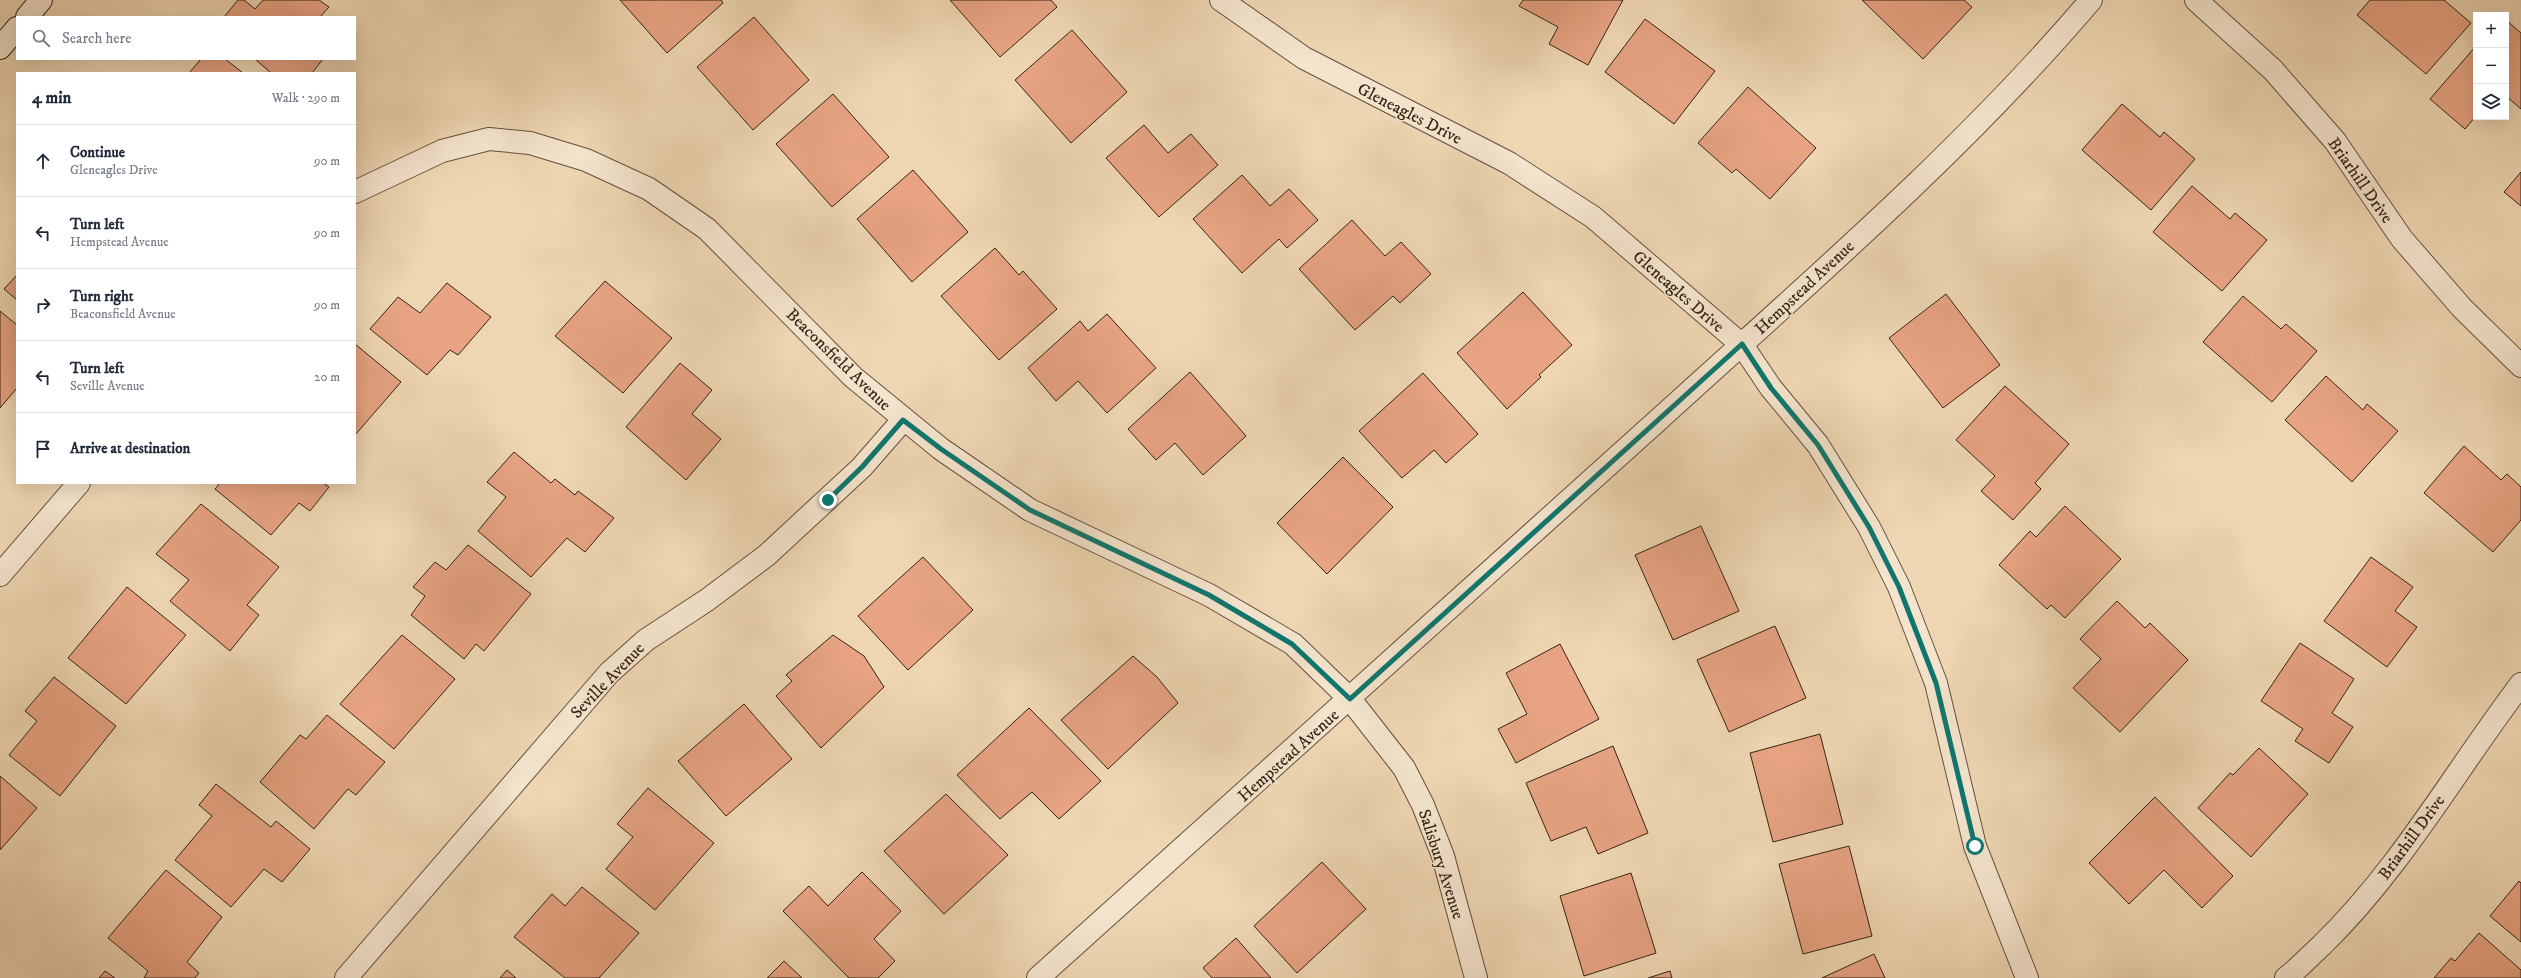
<!DOCTYPE html>
<html lang="en">
<head>
<meta charset="utf-8">
<style>
	body { margin:0; font-family:"IM FELL DW Pica",serif; background:#f2f2f3; color:#1f2937 }
	.controls { position:absolute; right:12px; top:12px; display:grid; overflow:hidden; border-radius:0px; box-shadow:0 4px 16px #0002 }
	.controls button { width:36px; height:36px; display:grid; place-items:center; padding:0; border:0; border-bottom:1px solid #e0e1e3; background:#fff; color:#1f2937; font:20px sans-serif }
	.stop { position:absolute; width:12px; height:12px; margin:-9px; border:3px solid #0f766e; border-radius:50%; background:#fff }
	.stop.end { background:#0f766e; border-color:#fff; box-shadow:0 1px 4px #0008 }
	.list { margin:0; padding:0; list-style:none }
	h2 { display:flex; justify-content:space-between; align-items:center; height:52px; margin:0; padding:0 16px; font-size:17px }
	h2 small { font-size:13px; font-weight:400; color:#747a83 }
	.list li { display:grid; grid-template-columns:26px 1fr auto; gap:12px; align-items:center; box-sizing:border-box; height:72px; padding:0 16px; border-top:1px solid #e0e1e3 }
	.list b { display:block; font-size:15px; white-space:nowrap }
	.list p { margin:0; font-size:13px; white-space:nowrap; color:#747a83 }
	.list em { font-size:13px; font-style:normal; color:#747a83 }
	.icon { flex:none; width:22px; height:22px; fill:none; stroke:currentColor; stroke-width:2; stroke-linecap:round; stroke-linejoin:round }
	.map { position:relative; flex:none; width:2521px; height:978px; overflow:hidden }
	.search { position:absolute; background:#fff; box-shadow:0 4px 16px #0002; left:16px; top:16px; width:340px; height:44px; display:flex; align-items:center; gap:10px; box-sizing:border-box; padding:0 14px; border-radius:0px; color:#747a83; font-size:15px }
	.panel { position:absolute; background:#fff; box-shadow:0 4px 16px #0002; left:16px; top:72px; width:340px; height:412px; border-radius:0px }
	.map>svg:first-child { display:block }
	.building { fill:#e7a382; stroke:#362317 }
	.lines { fill:none; stroke-linecap:round; stroke-linejoin:round }
	.street-casing { stroke:#64503e; stroke-width:24 }
	.secondary-casing { stroke:#362317; stroke-width:24 }
	.street { stroke:#f4e4cd; stroke-width:22 }
	.secondary { stroke:#f4e4cd; stroke-width:22 }
	.route { stroke:#0f766e; stroke-width:5 }
	.labels { text-anchor:middle; stroke-width:3; stroke-linejoin:round; paint-order:stroke }
	.street-label { font-size:17px; fill:#362317; stroke:#f4e4cd }
</style>
</head>
<body>
<div class="map">
<svg width="2521" height="978" viewBox="0 0 2521 978">
	<rect width="100%" height="100%" fill="#eed6b2"/>
	<filter id="stains"><feTurbulence type="fractalNoise" baseFrequency=".005" numOctaves="4"/><feColorMatrix values="0 0 0 0 .2 0 0 0 0 .09 0 0 0 0 .02 0 0 0 .5 -.17"/></filter>
	<radialGradient id="worn" r=".72"><stop offset=".6" stop-color="#630" stop-opacity="0"/><stop offset="1" stop-color="#630" stop-opacity=".3"/></radialGradient>
	<path class="building" d="M 238,0 L 244,0 L 255,9 L 263,0 L 319,0 L 329,7 L 320,17 L 224,17 Z
		M 620,0 L 721,0 L 723,3 L 667,53 Z
		M 950,0 L 1051,0 L 1057,7 L 1000,57 Z
		M 1523,0 L 1623,0 L 1588,65 L 1549,44 L 1558,27 L 1519,6 Z
		M 1862,0 L 1964,0 L 1972,7 L 1923,59 Z
		M 2370,0 L 2444,0 L 2471,23 L 2426,74 L 2357,15 Z
		M 754,17 L 809,80 L 753,130 L 697,67 Z
		M 1645,19 L 1715,71 L 1674,124 L 1605,72 Z
		M 2506,20 L 2521,33 L 2521,109 L 2506,96 Z
		M 1072,30 L 1127,92 L 1071,143 L 1015,80 Z
		M 2476,46 L 2476,116 L 2465,129 L 2430,99 Z
		M 201,59 L 225,59 L 243,73 L 189,73 Z
		M 255,59 L 323,59 L 312,73 L 271,73 Z
		M 1748,87 L 1816,148 L 1770,199 L 1736,169 L 1732,173 L 1698,143 Z
		M 833,94 L 889,157 L 832,207 L 776,144 Z
		M 2122,104 L 2160,137 L 2164,132 L 2195,159 L 2151,210 L 2082,150 Z
		M 1144,125 L 1168,153 L 1191,134 L 1218,165 L 1159,217 L 1106,158 Z
		M 913,170 L 968,232 L 912,282 L 857,219 Z
		M 2521,172 L 2521,206 L 2504,192 Z
		M 1242,175 L 1270,206 L 1289,189 L 1318,220 L 1287,248 L 1279,239 L 1242,273 L 1193,219 Z
		M 2192,186 L 2230,219 L 2235,213 L 2267,240 L 2222,291 L 2153,232 Z
		M 1352,220 L 1385,256 L 1401,242 L 1431,274 L 1400,303 L 1393,296 L 1355,330 L 1299,269 Z
		M 995,248 L 1019,275 L 1023,271 L 1057,309 L 999,360 L 941,296 Z
		M 17,275 L 17,300 L 4,289 Z
		M 605,281 L 672,338 L 623,393 L 555,336 Z
		M 447,283 L 491,317 L 458,355 L 450,350 L 427,375 L 370,329 L 398,297 L 420,313 Z
		M 1523,292 L 1572,345 L 1539,375 L 1541,377 L 1507,409 L 1457,353 Z
		M 1946,294 L 2000,365 L 1943,408 L 1889,338 Z
		M 2243,296 L 2281,329 L 2286,324 L 2317,351 L 2272,402 L 2203,342 Z
		M 0,311 L 17,325 L 17,388 L 0,408 Z
		M 1107,314 L 1156,368 L 1107,413 L 1078,381 L 1056,401 L 1028,368 L 1080,321 L 1088,331 Z
		M 355,344 L 401,382 L 355,435 Z
		M 680,363 L 712,390 L 692,414 L 721,439 L 686,480 L 626,427 Z
		M 1190,372 L 1246,436 L 1203,475 L 1175,443 L 1156,460 L 1128,429 Z
		M 1423,373 L 1478,434 L 1446,463 L 1434,450 L 1402,478 L 1359,431 Z
		M 2326,376 L 2363,410 L 2367,404 L 2398,431 L 2352,482 L 2285,420 Z
		M 2005,386 L 2069,444 L 2035,483 L 2041,489 L 2013,520 L 1981,491 L 1995,476 L 1956,440 Z
		M 2464,446 L 2501,480 L 2507,474 L 2521,487 L 2521,520 L 2493,552 L 2424,493 Z
		M 514,452 L 551,483 L 555,479 L 575,495 L 578,491 L 614,518 L 585,552 L 567,538 L 531,577 L 478,531 L 506,497 L 487,482 Z
		M 1343,457 L 1393,507 L 1327,574 L 1277,523 Z
		M 220,483 L 323,483 L 329,487 L 310,511 L 299,503 L 271,535 L 215,489 Z
		M 201,504 L 279,567 L 247,605 L 259,615 L 230,651 L 170,601 L 189,580 L 156,554 Z
		M 2065,506 L 2121,559 L 2065,618 L 2051,605 L 2047,609 L 1999,565 L 2030,531 L 2036,537 Z
		M 1701,526 L 1739,611 L 1673,640 L 1635,555 Z
		M 468,545 L 531,594 L 484,651 L 476,644 L 464,659 L 411,615 L 425,596 L 413,587 L 435,562 L 446,570 Z
		M 923,557 L 973,610 L 908,670 L 858,616 Z
		M 2371,557 L 2413,587 L 2395,611 L 2417,627 L 2387,667 L 2324,621 Z
		M 127,587 L 186,635 L 126,704 L 68,658 Z
		M 2117,601 L 2145,628 L 2150,623 L 2188,660 L 2120,732 L 2073,688 L 2101,659 L 2080,639 Z
		M 1775,626 L 1806,698 L 1729,732 L 1697,660 Z
		M 402,635 L 455,679 L 394,749 L 340,704 Z
		M 833,635 L 864,656 L 884,687 L 821,748 L 776,696 L 792,681 L 786,675 Z
		M 2300,643 L 2354,679 L 2332,713 L 2353,727 L 2329,763 L 2295,741 L 2303,729 L 2261,701 Z
		M 1560,644 L 1599,719 L 1516,763 L 1498,729 L 1527,714 L 1506,673 Z
		M 1133,656 L 1157,677 L 1178,703 L 1108,769 L 1061,720 Z
		M 54,677 L 116,726 L 60,796 L 9,755 L 37,721 L 25,711 Z
		M 744,704 L 792,759 L 726,816 L 678,761 Z
		M 1029,708 L 1101,781 L 1059,819 L 1032,792 L 1000,819 L 957,775 Z
		M 327,715 L 385,762 L 356,795 L 348,789 L 314,829 L 260,782 L 300,735 L 306,739 Z
		M 1820,734 L 1843,824 L 1773,842 L 1750,753 Z
		M 1613,746 L 1648,833 L 1598,854 L 1586,827 L 1551,841 L 1526,783 Z
		M 2259,748 L 2308,794 L 2251,857 L 2198,808 L 2230,773 L 2233,775 Z
		M 0,776 L 37,808 L 0,850 Z
		M 216,784 L 271,827 L 276,821 L 310,849 L 282,882 L 264,869 L 231,907 L 175,860 L 212,816 L 199,805 Z
		M 648,788 L 714,843 L 655,910 L 606,869 L 633,837 L 617,824 Z
		M 946,794 L 1008,855 L 944,914 L 884,851 Z
		M 2155,797 L 2233,876 L 2202,908 L 2164,870 L 2129,904 L 2089,863 Z
		M 1849,846 L 1872,936 L 1803,954 L 1779,864 Z
		M 1322,862 L 1366,909 L 1297,973 L 1254,926 Z
		M 166,870 L 222,917 L 187,962 L 199,973 L 195,978 L 144,978 L 148,971 L 108,938 Z
		M 862,872 L 901,911 L 874,939 L 895,961 L 878,978 L 849,978 L 783,911 L 809,886 L 828,906 Z
		M 1631,873 L 1656,953 L 1584,976 L 1560,896 Z
		M 2519,881 L 2521,883 L 2521,942 L 2490,916 Z
		M 582,887 L 639,933 L 599,978 L 565,978 L 514,937 L 552,894 L 565,906 Z
		M 2479,933 L 2521,970 L 2521,978 L 2434,978 L 2451,958 L 2455,961 Z
		M 1236,938 L 1271,978 L 1212,978 L 1203,968 Z
		M 1874,954 L 1885,978 L 1822,978 Z
		M 784,961 L 802,978 L 767,978 Z
		M 507,970 L 516,978 L 500,978 Z
		M 105,971 L 115,978 L 99,978 Z
		M 1670,971 L 1672,978 L 1648,978 Z"/>
	<g class="lines">
		<defs>
			<path id="street" d="M 1221,0 L 1304,58 L 1509,163 L 1593,217 L 1742,345 L 1771,388 L 1818,445 L 1869,527 L 1899,587 L 1936,683 L 1975,846 L 2027,978
				M 2196,0 L 2273,70 L 2335,141 L 2402,239 L 2462,308 L 2521,366
				M 355,192 L 442,151 L 489,139 L 530,143 L 586,160 L 649,189 L 707,229 L 853,377 L 941,449 L 1030,510 L 1209,595 L 1293,644 L 1350,699 L 1404,768 L 1423,805 L 1443,856 L 1476,978
				M 0,575 L 79,483
				M 346,978 L 609,673 L 646,640 L 707,600 L 767,555 L 862,467 L 903,420
				M 1038,978 C 1245,793 1451,608 1656,422 C 1805,286 1960,154 2091,0
				M 2286,978 C 2299,968 2310,956 2322,945 C 2401,868 2455,771 2521,684"/>
			<path id="secondary" d="M 27,17 L 41,0
				M 0,48 L 17,28"/>
		</defs>
		<use href="#street" class="street-casing"/>
		<use href="#secondary" class="secondary-casing"/>
		<use href="#street" class="street"/>
		<use href="#secondary" class="secondary"/>
	</g>
	<g class="lines">
		<path class="route" d="M 828,500 L 862,467 L 903,420 L 941,449 L 1030,510 L 1209,595 L 1292,644 L 1350,699 L 1742,344 L 1771,388 L 1818,445 L 1869,527 L 1899,587 L 1936,683 L 1975,846"/>
	</g>
	<g class="labels">
		<g class="street-label">
			<text transform="translate(1410 113) rotate(27)" y="6">Gleneagles Drive</text>
			<text transform="translate(2361 180) rotate(55)" y="6">Briarhill Drive</text>
			<text transform="translate(1804 287) rotate(-43)" y="6">Hempstead Avenue</text>
			<text transform="translate(1679 291) rotate(41)" y="6">Gleneagles Drive</text>
			<text transform="translate(839 359) rotate(44)" y="6">Beaconsfield Avenue</text>
			<text transform="translate(607 680) rotate(-46)" y="6">Seville Avenue</text>
			<text transform="translate(1288 755) rotate(-42)" y="6">Hempstead Avenue</text>
			<text transform="translate(2411 837) rotate(-54)" y="6">Briarhill Drive</text>
			<text transform="translate(1442 864) rotate(72)" y="6">Salisbury Avenue</text>
		</g>
	</g>
	<rect width="100%" height="100%" filter="url(#stains)"/>
	<rect width="100%" height="100%" fill="url(#worn)"/>
</svg>
<div class="controls">
<button>+</button>
<button>−</button>
<button><svg class="icon" aria-label="layers" viewBox="0 0 24 24"><path d="M12 4l9 5-9 5-9-5zM3 14l9 5 9-5"/></svg></button>
</div>
<div class="stop" style="left:1975px;top:846px"></div>
<div class="stop end" style="left:828px;top:500px"></div>
<div class="search"><svg class="icon" aria-label="search" viewBox="0 0 24 24"><circle cx="10" cy="10" r="6"/><path d="M15 15l6 6"/></svg>Search here</div>
<section class="panel">
<h2>4 min<small>Walk · 290 m</small></h2>
<ul class="list">
<li><svg class="icon" aria-label="ahead" viewBox="0 0 24 24"><path d="M12 20V5M6 11l6-6 6 6"/></svg><div><b>Continue</b><p>Gleneagles Drive</p></div><em>90 m</em></li>
<li><svg class="icon" aria-label="left" viewBox="0 0 24 24"><path d="M17 20v-9H6M10 6l-5 5 5 5"/></svg><div><b>Turn left</b><p>Hempstead Avenue</p></div><em>90 m</em></li>
<li><svg class="icon" aria-label="right" viewBox="0 0 24 24"><path d="M7 20v-9h11M14 6l5 5-5 5"/></svg><div><b>Turn right</b><p>Beaconsfield Avenue</p></div><em>90 m</em></li>
<li><svg class="icon" aria-label="left" viewBox="0 0 24 24"><path d="M17 20v-9H6M10 6l-5 5 5 5"/></svg><div><b>Turn left</b><p>Seville Avenue</p></div><em>20 m</em></li>
<li><svg class="icon" aria-label="arrive" viewBox="0 0 24 24"><path d="M6 21V4h12l-3 4 3 4H6"/></svg><div><b>Arrive at destination</b></div></li>
</ul>
</section>
</div>
</body>
</html>
